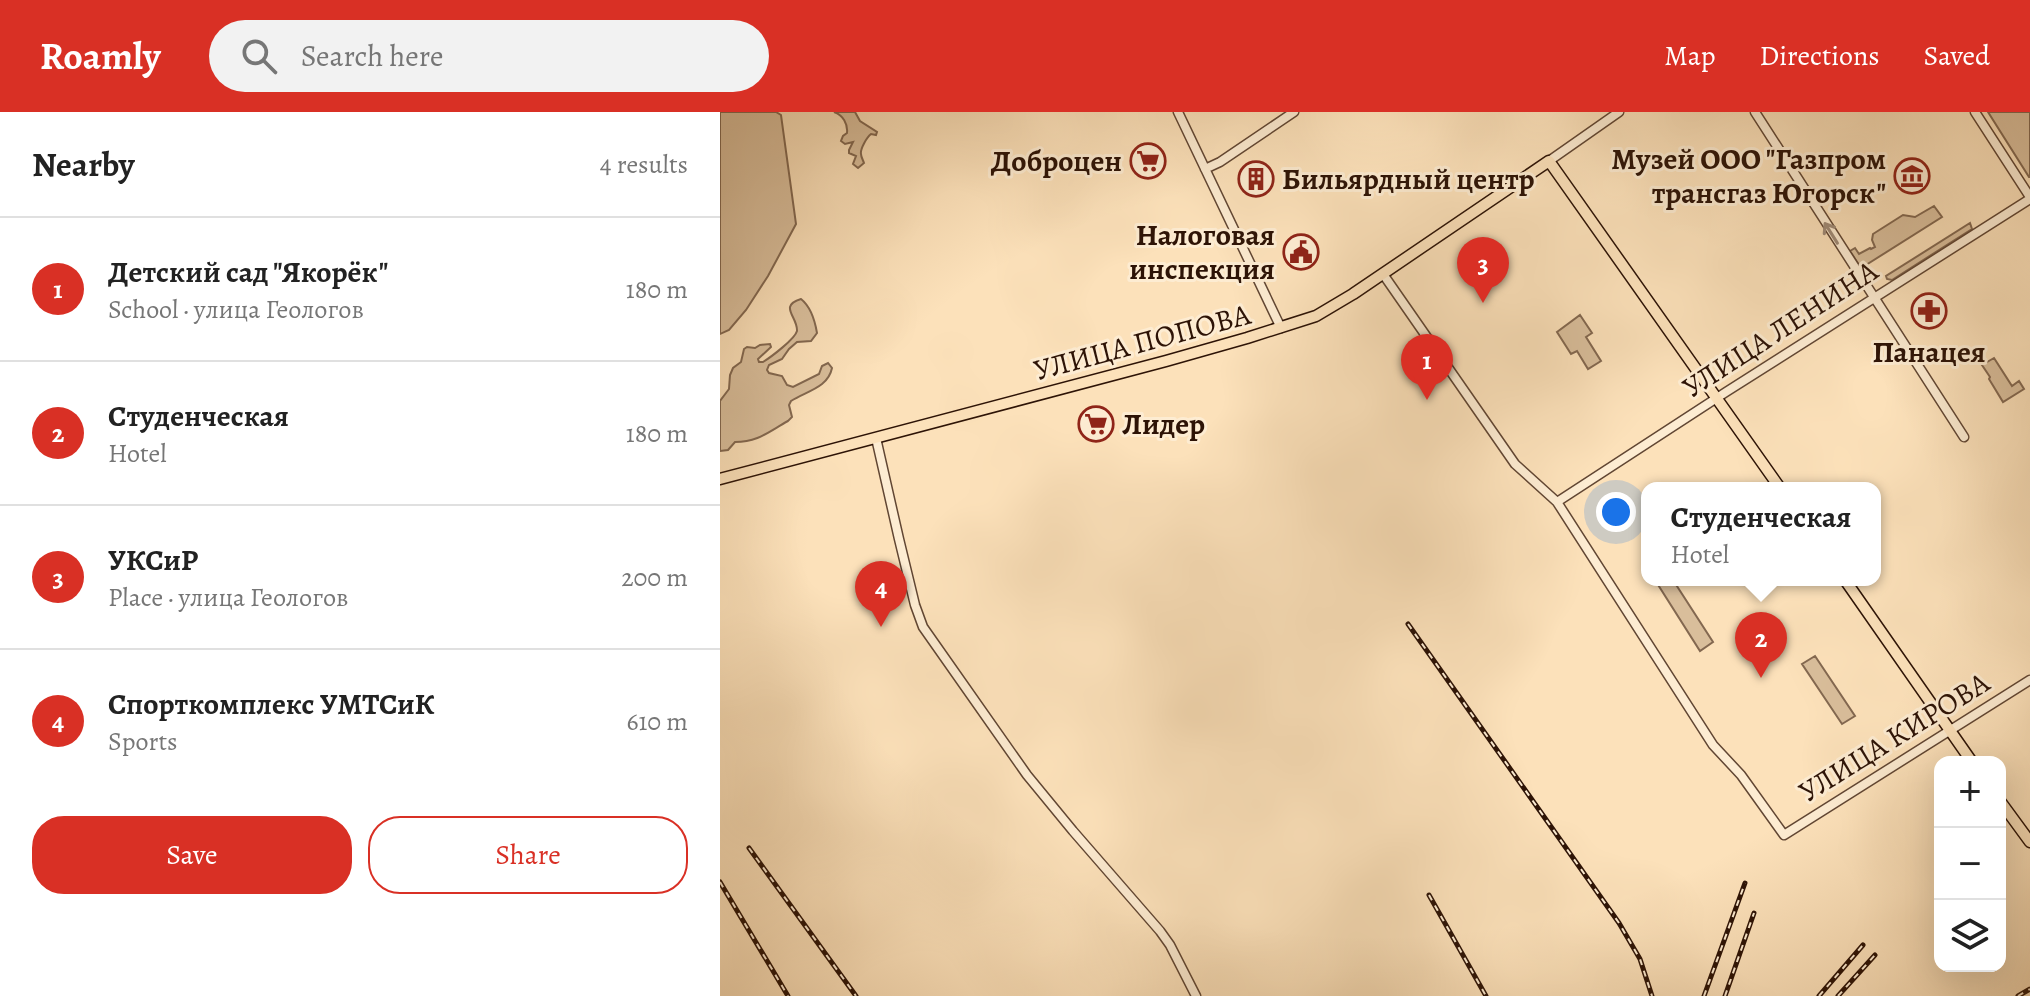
<!DOCTYPE html>
<html lang="en">
<head>
<meta charset="utf-8">
<style>
	body { margin:0; font-family:Alegreya,serif; background:#f2f2f2; color:#222 }
	.controls { position:absolute; right:24px; bottom:24px; display:grid; overflow:hidden; border-radius:16px; box-shadow:0 8px 32px #0002 }
	.controls button { width:72px; height:72px; display:grid; place-items:center; padding:0; border:0; border-bottom:2px solid #e0e0e0; background:#fff; color:#222; font:40px sans-serif }
	.you { position:absolute; left:896px; top:400px; width:28px; height:28px; margin:-20px; border:6px solid #fff; border-radius:50%; background:#1a73e8; box-shadow:0 0 0 12px #1a73e833 }
	.badge { display:grid; place-items:center; width:52px; height:52px; border-radius:50%; background:#d93025; color:#fff; font-size:26px; font-weight:700 }
	.pin { position:absolute; translate:-50% -66px; filter:drop-shadow(0 2px 4px #0008) }
	.pin::after { content:''; position:absolute; top:42px; width:28px; height:24px; background:inherit; clip-path:polygon(0 0,100% 0,50% 100%) }
	.popup { position:absolute; left:921px; top:370px; width:240px; height:104px; box-sizing:border-box; display:grid; place-content:center; border-radius:16px; background:#fff; filter:drop-shadow(0 2px 6px #0005); font-size:26px; white-space:nowrap; color:#767676 }
	.popup b { font-size:30px; color:#222 }
	.popup::after { content:''; position:absolute; left:50%; top:100%; margin-left:-16px; border:16px solid transparent; border-top-color:#fff }
	.list { margin:0; padding:0; list-style:none }
	h2 { display:flex; justify-content:space-between; align-items:center; height:104px; margin:0; padding:0 32px; font-size:34px }
	h2 small { font-size:26px; font-weight:400; color:#767676 }
	.list li { display:grid; grid-template-columns:52px 1fr auto; gap:24px; align-items:center; box-sizing:border-box; height:144px; padding:0 32px; border-top:2px solid #e0e0e0 }
	.list b { display:block; font-size:30px; white-space:nowrap }
	.list p { margin:0; font-size:26px; white-space:nowrap; color:#767676 }
	.list em { font-size:26px; font-style:normal; color:#767676 }
	.actions { display:flex; gap:16px; padding:24px 32px }
	.actions a { flex:1; padding:18px 0; border:2px solid #d93025; border-radius:32px; text-align:center; font-size:28px; color:#d93025 }
	.actions .main { background:#d93025; color:#fff }
	.icon { flex:none; width:44px; height:44px; fill:none; stroke:currentColor; stroke-width:2; stroke-linecap:round; stroke-linejoin:round }
	.map { position:relative; flex:none; width:1310px; height:884px; overflow:hidden }
	header { display:flex; align-items:center; gap:48px; box-sizing:border-box; height:112px; padding:0 40px; background:#d93025; color:#fff }
	header strong { font-size:38px }
	nav { display:flex; gap:44px; margin-inline-start:auto; font-size:28px }
	.search { width:560px; height:72px; background:#f2f2f2; display:flex; align-items:center; gap:20px; box-sizing:border-box; padding:0 28px; border-radius:44px; color:#767676; font-size:30px }
	main { display:flex }
	aside { flex:1; background:#fff }
	.map>svg:first-child { display:block }
	.green { fill:#d9be9b; stroke:#836850; stroke-width:2 }
	.lines { fill:none; stroke-linecap:round; stroke-linejoin:round }
	.minor-casing { stroke:#614633; stroke-width:11 }
	.major-casing { stroke:#2d1306; stroke-width:13 }
	.minor { stroke:#fdecd2; stroke-width:8 }
	.major { stroke:#fce1ba; stroke-width:10 }
	.rail-casing { stroke:#2d1306; stroke-width:5 }
	.rail { stroke:#fdecd2; stroke-width:2; stroke-dasharray:6; stroke-linecap:butt }
	.oneway { stroke:#9f8a76 }
	.labels { text-anchor:middle; stroke-width:6; stroke-linejoin:round; paint-order:stroke }
	.poi-label { font-size:30px; font-weight:bold; fill:#2d1306; stroke:#fdecd2; text-anchor:end }
	.street-label { font-size:30px; fill:#2d1306; stroke:#fdecd2 }
</style>
</head>
<body>
<header>
<strong>Roamly</strong>
<div class="search"><svg class="icon" aria-label="search" viewBox="0 0 24 24"><circle cx="10" cy="10" r="6"/><path d="M15 15l6 6"/></svg>Search here</div>
<nav><a>Map</a><a>Directions</a><a>Saved</a></nav>
</header>
<main>
<aside>
<h2>Nearby<small>4 results</small></h2>
<ul class="list">
<li><span class="badge">1</span><div><b>Детский сад &quot;Якорёк&quot;</b><p>School · улица Геологов</p></div><em>180 m</em></li>
<li><span class="badge">2</span><div><b>Студенческая</b><p>Hotel</p></div><em>180 m</em></li>
<li><span class="badge">3</span><div><b>УКСиР</b><p>Place · улица Геологов</p></div><em>200 m</em></li>
<li><span class="badge">4</span><div><b>Спорткомплекс УМТСиК</b><p>Sports</p></div><em>610 m</em></li>
</ul>
<div class="actions"><a class="main">Save</a><a>Share</a></div>
</aside>
<div class="map">
<svg width="1310" height="884" viewBox="0 0 1310 884">
	<rect width="100%" height="100%" fill="#fce1ba"/>
	<filter id="stains"><feTurbulence type="fractalNoise" baseFrequency=".0025" numOctaves="4"/><feColorMatrix values="0 0 0 0 .2 0 0 0 0 .09 0 0 0 0 .02 0 0 0 .5 -.17"/></filter>
	<radialGradient id="worn" r=".72"><stop offset=".6" stop-color="#630" stop-opacity="0"/><stop offset="1" stop-color="#630" stop-opacity=".3"/></radialGradient>
	<path class="green" d="M 0,0 L 56,0 L 61,3 L 76,112 L 48,164 L 26,198 L 9,218 L 0,222 Z
		M 114,0 L 135,0 L 140,9 L 157,20 L 156,23 L 151,22 C 147,25 140,37 141,42 C 141,45 143,48 144,51 L 138,56 L 133,52 L 136,44 L 129,41 L 129,38 L 133,30 L 125,32 L 121,29 L 123,24 L 127,21 C 128,12 123,3 114,0 Z
		M 1268,0 L 1310,0 L 1310,65 L 1309,65 Z
		M 1214,94 L 1222,105 L 1146,153 L 1155,167 L 1150,170 L 1130,139 L 1135,136 L 1139,142 L 1150,136 L 1151,137 L 1155,135 L 1152,128 L 1153,122 L 1183,103 L 1195,105 Z
		M 1250,111 L 1252,117 L 1172,168 L 1167,167 L 1166,164 Z
		M 81,187 C 91,195 95,209 97,221 L 91,229 L 77,230 L 69,237 L 62,247 L 49,253 L 47,258 L 49,261 L 62,264 L 67,273 L 73,275 L 99,262 L 102,254 L 108,251 L 112,256 C 108,276 86,279 71,289 L 69,293 L 72,305 L 68,309 C 48,320 38,330 15,330 L 8,338 L 0,339 L 0,289 L 9,277 L 10,263 L 13,256 L 21,250 L 24,237 L 27,235 L 35,236 L 40,233 L 50,232 L 51,235 L 38,247 L 39,250 L 43,250 C 51,245 75,227 77,219 C 78,205 58,194 81,187 Z
		M 860,203 L 872,221 L 866,225 L 881,249 L 868,257 L 857,239 L 851,242 L 837,220 Z
		M 1274,246 L 1292,274 L 1299,269 L 1304,277 L 1283,290 L 1269,267 L 1270,265 L 1262,253 Z
		M 935,468 L 953,468 L 993,530 L 980,539 Z
		M 1095,544 L 1135,604 L 1122,612 L 1082,552 Z"/>
	<g class="lines">
		<defs>
			<path id="minor" d="M 458,0 L 561,216
				M 1035,0 L 1244,325
				M 1255,0 L 1310,85
				M 829,49 L 899,0
				M 485,57 L 500,50 L 574,0
				M 663,162 L 795,352 L 837,390 L 993,633 L 1021,663 L 1064,723 L 1310,568
				M 156,326 L 179,427 L 195,493 L 203,515 L 307,663 L 353,719 L 440,819 L 450,833 L 476,884
				M 837,390 L 1006,280 L 1310,87"/>
			<path id="major" d="M 0,367 L 446,249 L 527,226 L 596,204 L 633,182 L 829,49 L 1060,376
				M 1125,468 L 1252,650
				M 1280,689 L 1310,730"/>
		</defs>
		<use href="#minor" class="minor-casing"/>
		<use href="#major" class="major-casing"/>
		<use href="#minor" class="minor"/>
		<use href="#major" class="major"/>
		<defs>
			<path id="rail" d="M 688,512 L 899,811 L 920,847 L 932,884
				M 29,736 L 136,884
				M 0,770 L 68,884
				M 709,783 L 766,884
				M 984,884 L 1025,771
				M 1005,884 L 1034,801
				M 1099,884 L 1143,833
				M 1118,884 L 1155,843
				M 1298,884 L 1310,877"/>
		</defs>
		<use href="#rail" class="rail-casing"/>
		<use href="#rail" class="rail"/>
	</g>
	<defs><path id="oneway-shaft" d="M-6 0H5M1.5-3L5.5 0L1.5 3" fill="none" stroke-width="1.6" stroke-linecap="round" stroke-linejoin="round" transform="scale(2)"/></defs>
	<use class="oneway" href="#oneway-shaft" transform="translate(1111 121) rotate(-122)"/>
	<defs>
		<symbol id="supermarket-ring" viewBox="-11 -11 22 22"><circle r="9.5" fill="#fdecd2" stroke="#8f2418" stroke-width="1.5"/><path d="M-6-5.5h2.5l.6 2H6L4.5 2H-2.5L-4.4-4H-6ZM-1.5 3.2a1.3 1.3 0 1 0 .1 0ZM3 3.2a1.3 1.3 0 1 0 .1 0Z" fill="#8f2418"/></symbol>
		<symbol id="museum-ring" viewBox="-11 -11 22 22"><circle r="9.5" fill="#fdecd2" stroke="#8f2418" stroke-width="1.5"/><path d="M0-6L6-3V-2H-6V-3ZM-5-1h2V3h-2ZM-1-1h2V3h-2ZM3-1h2V3H3ZM-6 4H6V6H-6Z" fill="#8f2418"/></symbol>
		<symbol id="building-ring" viewBox="-11 -11 22 22"><circle r="9.5" fill="#fdecd2" stroke="#8f2418" stroke-width="1.5"/><path d="M-4-6H4V6H1V3H-1V6H-4ZM-2.5-4.3h1.7v1.8h-1.7ZM.8-4.3h1.7v1.8H.8ZM-2.5-1h1.7V.8h-1.7ZM.8-1h1.7V.8H.8Z" fill="#8f2418"/></symbol>
		<symbol id="civic-ring" viewBox="-11 -11 22 22"><circle r="9.5" fill="#fdecd2" stroke="#8f2418" stroke-width="1.5"/><path d="M-.6-6.5H3V-4.5H.6V-3L4-1V1h2V6H-6V1h2V-1L-.6-3ZM-1.2 2.5V6h2.4V2.5Z" fill="#8f2418"/></symbol>
		<symbol id="pharmacy-ring" viewBox="-11 -11 22 22"><circle r="9.5" fill="#fdecd2" stroke="#8f2418" stroke-width="1.5"/><path d="M-2-6h4v4h4v4h-4v4h-4v-4h-4v-4h4Z" fill="#8f2418"/></symbol>
	</defs>
	<g fill-rule="evenodd">
		<use href="#supermarket-ring" x="408" y="29" width="40" height="40"/>
		<use href="#museum-ring" x="1172" y="44" width="40" height="40"/>
		<use href="#building-ring" x="516" y="47" width="40" height="40"/>
		<use href="#civic-ring" x="561" y="120" width="40" height="40"/>
		<use href="#pharmacy-ring" x="1189" y="179" width="40" height="40"/>
		<use href="#supermarket-ring" x="356" y="292" width="40" height="40"/>
	</g>
	<g class="labels">
		<g class="poi-label">
			<text x="1166" y="57">Музей ООО "Газпром<tspan x="1166" dy="34">трансгаз Югорск"</tspan></text>
			<text x="402" y="59">Доброцен</text>
			<text x="562" y="77" text-anchor="start">Бильярдный центр</text>
			<text x="555" y="133">Налоговая<tspan x="555" dy="34">инспекция</tspan></text>
			<text x="1209" y="250" text-anchor="middle">Панацея</text>
			<text x="402" y="322" text-anchor="start">Лидер</text>
		</g>
		<g class="street-label">
			<text transform="translate(1060 217) rotate(-33)" y="10">УЛИЦА ЛЕНИНА</text>
			<text transform="translate(422 230) rotate(-15)" y="10">УЛИЦА ПОПОВА</text>
			<text transform="translate(1174 625) rotate(-32)" y="10">УЛИЦА КИРОВА</text>
		</g>
	</g>
	<rect width="100%" height="100%" filter="url(#stains)"/>
	<rect width="100%" height="100%" fill="url(#worn)"/>
</svg>
<div class="controls">
<button>+</button>
<button>−</button>
<button><svg class="icon" aria-label="layers" viewBox="0 0 24 24"><path d="M12 4l9 5-9 5-9-5zM3 14l9 5 9-5"/></svg></button>
</div>
<div class="you"></div>
<div class="pin badge" style="left:707px;top:288px">1</div>
<div class="pin badge" style="left:1041px;top:566px">2</div>
<div class="popup"><b>Студенческая</b>Hotel</div>
<div class="pin badge" style="left:763px;top:191px">3</div>
<div class="pin badge" style="left:161px;top:515px">4</div>
</div>
</main>
</body>
</html>
